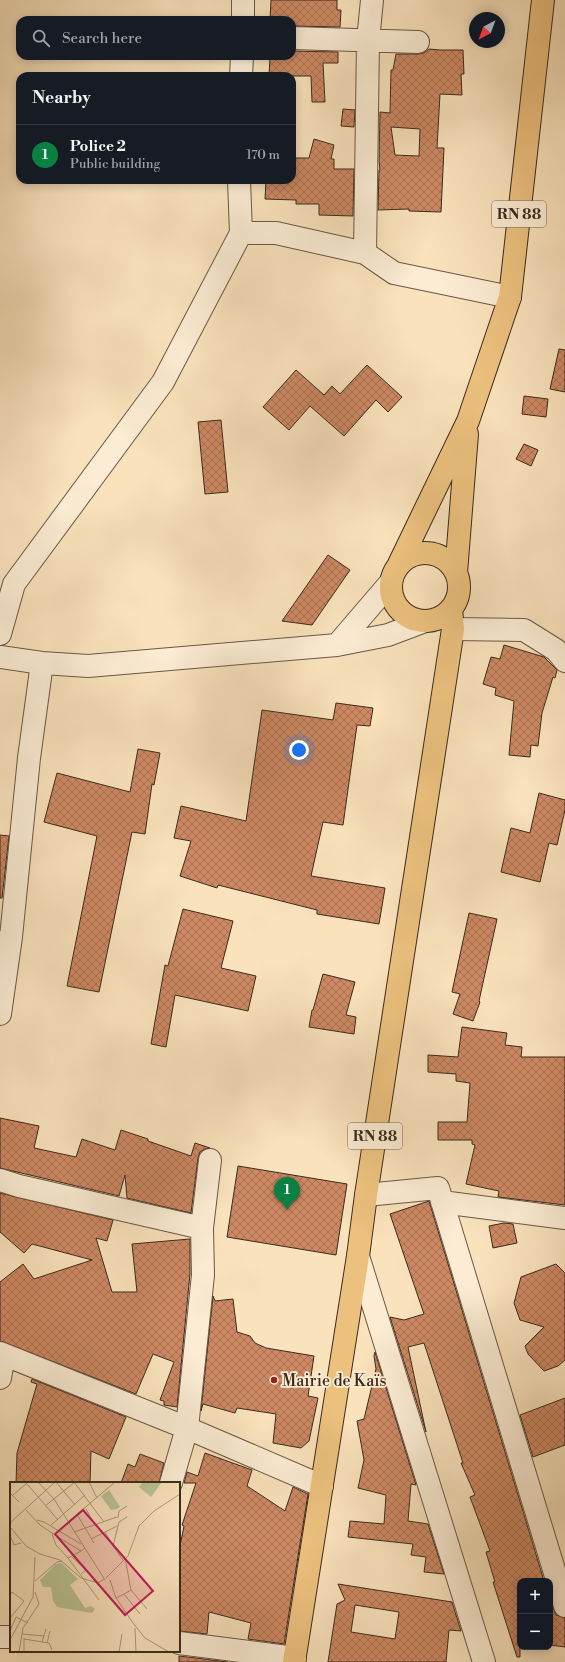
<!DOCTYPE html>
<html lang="en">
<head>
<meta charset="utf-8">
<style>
	body { margin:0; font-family:"Libre Bodoni",serif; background:#242831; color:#f1f3f6 }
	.controls { position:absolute; right:12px; bottom:12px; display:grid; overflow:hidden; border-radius:8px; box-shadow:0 2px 10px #0003 }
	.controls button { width:36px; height:36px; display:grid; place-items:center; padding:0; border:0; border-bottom:1px solid #363941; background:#171b24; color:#f1f3f6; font:20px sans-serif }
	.compass { position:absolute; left:469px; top:12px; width:36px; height:36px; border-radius:50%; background:#171b24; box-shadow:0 2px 10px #0003; rotate:221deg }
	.you { position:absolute; left:299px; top:750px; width:14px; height:14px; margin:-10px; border:3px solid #fff; border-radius:50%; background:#1a73e8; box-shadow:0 0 0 6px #1a73e833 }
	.badge { display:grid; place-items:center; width:26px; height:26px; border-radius:50%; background:#0b8043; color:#fff; font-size:13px; font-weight:700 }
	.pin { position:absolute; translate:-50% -33px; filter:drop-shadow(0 1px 2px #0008) }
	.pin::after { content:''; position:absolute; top:21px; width:14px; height:12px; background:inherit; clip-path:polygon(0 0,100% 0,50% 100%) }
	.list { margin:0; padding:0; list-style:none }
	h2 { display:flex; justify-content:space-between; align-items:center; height:52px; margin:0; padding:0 16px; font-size:17px }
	h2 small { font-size:13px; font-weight:400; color:#9ea1a6 }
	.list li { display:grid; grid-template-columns:26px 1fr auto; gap:12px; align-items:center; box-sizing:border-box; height:60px; padding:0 16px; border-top:1px solid #363941 }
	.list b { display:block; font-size:15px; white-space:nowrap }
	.list p { margin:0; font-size:13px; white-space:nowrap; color:#9ea1a6 }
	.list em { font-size:13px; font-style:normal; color:#9ea1a6 }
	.icon { flex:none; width:22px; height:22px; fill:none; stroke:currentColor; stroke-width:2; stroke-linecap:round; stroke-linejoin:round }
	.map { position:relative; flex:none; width:565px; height:1662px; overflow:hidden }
	.search { position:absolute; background:#171b24; box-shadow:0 2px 10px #0003; left:16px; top:16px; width:280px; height:44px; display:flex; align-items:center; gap:10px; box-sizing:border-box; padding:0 14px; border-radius:12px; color:#9ea1a6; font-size:15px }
	.panel { position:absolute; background:#171b24; box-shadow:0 2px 10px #0003; left:16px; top:72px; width:280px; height:112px; border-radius:12px }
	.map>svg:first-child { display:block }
	.building { fill:url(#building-cross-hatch); stroke:#3b2a1d; fill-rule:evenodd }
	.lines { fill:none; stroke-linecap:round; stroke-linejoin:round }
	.minor-casing { stroke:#6a5845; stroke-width:24 }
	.major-casing { stroke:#3b2a1d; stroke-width:24 }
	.minor { stroke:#fbecd3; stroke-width:22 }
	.major { stroke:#ecc17e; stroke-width:22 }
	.poi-dot { fill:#8f2418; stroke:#fbecd3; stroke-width:1.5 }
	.labels { text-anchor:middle; stroke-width:3.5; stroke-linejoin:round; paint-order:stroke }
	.shield { fill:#fbecd3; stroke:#756454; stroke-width:1 }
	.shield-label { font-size:15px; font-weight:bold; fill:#3b2a1d }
	.poi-label { font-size:16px; fill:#3b2a1d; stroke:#fbecd3; text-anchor:start }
	.inset-road { fill:none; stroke:#ad987c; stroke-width:1 }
	.view { fill:#c2185b; fill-opacity:0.15; stroke:#c2185b; stroke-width:2 }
	.inset-edge { fill:none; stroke:#3b2a1d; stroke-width:2 }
</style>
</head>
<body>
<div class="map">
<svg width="565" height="1662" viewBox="0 0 565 1662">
	<defs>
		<pattern id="building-cross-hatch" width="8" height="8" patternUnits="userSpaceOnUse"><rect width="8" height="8" fill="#cd8963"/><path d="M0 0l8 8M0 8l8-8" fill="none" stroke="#a87051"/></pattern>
	</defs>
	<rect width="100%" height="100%" fill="#f9e2bc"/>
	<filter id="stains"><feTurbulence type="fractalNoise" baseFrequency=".005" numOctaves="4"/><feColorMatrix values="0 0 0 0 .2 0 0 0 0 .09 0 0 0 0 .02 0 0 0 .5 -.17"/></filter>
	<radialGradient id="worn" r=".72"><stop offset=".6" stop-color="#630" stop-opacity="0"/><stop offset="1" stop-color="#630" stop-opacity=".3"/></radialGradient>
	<path class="building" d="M 271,0 L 337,0 L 337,10 L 341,10 L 340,27 L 292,26 L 292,20 L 270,20 Z
		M 429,49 L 440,50 L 463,50 L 464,74 L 461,74 L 462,95 L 440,94 L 437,148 L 444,148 L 441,212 L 409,211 L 409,209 L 378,210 L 379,170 L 380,170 L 379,161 L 380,112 L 390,113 L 391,70 L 393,70 L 396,54 L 418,54 L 424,53 ZM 391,127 L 420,129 L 419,156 L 395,155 Z
		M 292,51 L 338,52 L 338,63 L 323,63 L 325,102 L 312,102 L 311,76 L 269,76 L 270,56 L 292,56 Z
		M 343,109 L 355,110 L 354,127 L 341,126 Z
		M 314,139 L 334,145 L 331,159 L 334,159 L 334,169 L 354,169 L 353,216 L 319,215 L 319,204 L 296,204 L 296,200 L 265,199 L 266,180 L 292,180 L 292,158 L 309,158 Z
		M 559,349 L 565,350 L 565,392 L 550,389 Z
		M 367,365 L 402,397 L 388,412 L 376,400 L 344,436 L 310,406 L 289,430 L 263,407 L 296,370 L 324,395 L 332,386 L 340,394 Z
		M 524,396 L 548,399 L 546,417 L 522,414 Z
		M 221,420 L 228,492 L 205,494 L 198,422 Z
		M 524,444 L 538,450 L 531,466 L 516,459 Z
		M 328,555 L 350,570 L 312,625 L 282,621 Z
		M 504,645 L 544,657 L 557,670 L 555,678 L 553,677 L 542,713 L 538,746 L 531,745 L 530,757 L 509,755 L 514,701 L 495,695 L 496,688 L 483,684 L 491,657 L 500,659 Z
		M 336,703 L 373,708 L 370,726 L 357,725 L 343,825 L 323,822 L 311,876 L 385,888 L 379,924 L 317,914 L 317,910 L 218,885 L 217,888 L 180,876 L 191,841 L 174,838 L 181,806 L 246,821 L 262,710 L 333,720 Z
		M 138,749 L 160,753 L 154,785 L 152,784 L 145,834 L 132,832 L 99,992 L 67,986 L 97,836 L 44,822 L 57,773 L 130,792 Z
		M 539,793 L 565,800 L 565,810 L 557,845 L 549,843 L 540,882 L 501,872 L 511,828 L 530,833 Z
		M 0,835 L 9,836 L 2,898 L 0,898 Z
		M 183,909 L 233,921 L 221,968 L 256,976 L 248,1011 L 175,995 L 166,1047 L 151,1044 L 165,965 L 168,966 Z
		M 469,913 L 497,919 L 479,1001 L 480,1002 L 473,1021 L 453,1014 L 460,994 L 452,992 Z
		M 323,974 L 355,982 L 346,1015 L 356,1017 L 354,1034 L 309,1027 L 312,1010 L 313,1010 Z
		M 462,1027 L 507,1033 L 505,1045 L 522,1047 L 521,1057 L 565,1057 L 565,1205 L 498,1197 L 499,1191 L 466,1184 L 475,1145 L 472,1144 L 472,1140 L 438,1140 L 438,1122 L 467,1122 L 470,1083 L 456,1081 L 456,1074 L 428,1072 L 428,1055 L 458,1057 Z
		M 0,1118 L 39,1126 L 34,1148 L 76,1157 L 82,1139 L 115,1150 L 121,1130 L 148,1139 L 148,1141 L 191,1156 L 195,1143 L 210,1148 L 205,1149 L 200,1152 L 198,1158 L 191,1213 L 127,1198 L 125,1175 L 119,1196 L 0,1168 Z
		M 238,1166 L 347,1184 L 336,1255 L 227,1237 Z
		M 0,1193 L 113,1220 L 107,1241 L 96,1238 L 112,1292 L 137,1292 L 132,1244 L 190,1239 L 190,1274 L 177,1407 L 164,1405 L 164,1401 L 160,1400 L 174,1362 L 153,1354 L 136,1394 L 0,1341 L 0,1282 L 23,1264 L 34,1279 L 92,1260 L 32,1244 L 24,1253 L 0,1232 Z
		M 429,1201 L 544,1581 L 520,1581 L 520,1657 L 517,1657 L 493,1582 L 495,1582 L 486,1552 L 490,1551 L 470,1497 L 475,1495 L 461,1463 L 463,1463 L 424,1343 L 408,1347 L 426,1432 L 390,1317 L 404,1320 L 424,1314 L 390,1214 Z
		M 504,1223 L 513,1224 L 517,1243 L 493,1248 L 489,1226 Z
		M 556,1264 L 565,1273 L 565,1360 L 558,1366 L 544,1371 L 528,1354 L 525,1346 L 544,1327 L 520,1320 L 514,1303 L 521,1277 Z
		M 213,1296 L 215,1301 L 233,1299 L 237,1332 L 250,1336 L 255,1343 L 266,1348 L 314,1356 L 308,1396 L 318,1398 L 309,1441 L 301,1448 L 273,1443 L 276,1414 L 237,1408 L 235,1413 L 203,1404 L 201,1411 Z
		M 375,1352 L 416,1485 L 411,1484 L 408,1521 L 428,1524 L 444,1574 L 424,1572 L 426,1557 L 411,1555 L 413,1544 L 348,1537 L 350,1521 L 384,1524 L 386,1495 L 358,1488 L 364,1460 L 357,1421 L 364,1419 L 376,1369 L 374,1356 Z
		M 32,1379 L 126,1417 L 109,1459 L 91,1451 L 90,1483 L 16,1483 L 17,1453 L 37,1384 L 31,1382 Z
		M 565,1398 L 565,1445 L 533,1457 L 520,1415 Z
		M 205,1453 L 252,1470 L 247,1486 L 285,1511 L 293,1487 L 308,1494 L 284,1644 L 248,1639 L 251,1623 L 209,1612 L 207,1634 L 179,1631 L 179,1551 L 184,1526 L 182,1525 L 196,1483 L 184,1483 L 187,1472 L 198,1476 Z
		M 140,1454 L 164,1463 L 159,1483 L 121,1483 L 128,1464 L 135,1467 Z
		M 338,1584 L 452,1602 L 461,1631 L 449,1630 L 446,1662 L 328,1662 L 337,1604 L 345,1600 ZM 355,1605 L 399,1612 L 395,1639 L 351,1632 Z
		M 550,1600 L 556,1615 L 565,1618 L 565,1647 L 550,1645 Z
		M 179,1656 L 228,1662 L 179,1662 Z"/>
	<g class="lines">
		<defs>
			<path id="minor" d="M 372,0 L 368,41 L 365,253 L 394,273 L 510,297
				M 243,20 L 243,0
				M 292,38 L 418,42
				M 241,76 L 242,56
				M 239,180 L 241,233
				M 453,629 L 524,630 L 556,650 L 565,661
				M 0,634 L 14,584 L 163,382 L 241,233 L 276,233 L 365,253
				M 337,645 L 391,582
				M 0,657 L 42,663 L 88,666 L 337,645 L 388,635 L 425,621
				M 0,945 L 11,937 L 29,758 L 42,663
				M 0,1014 L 11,937
				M 0,1180 L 19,1186 L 202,1228
				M 366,1195 L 438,1188 L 565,1606
				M 442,1202 L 565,1218
				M 358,1256 L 484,1662
				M 0,1353 L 187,1428 L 322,1486
				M 0,1378 L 4,1355
				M 171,1483 L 187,1428 L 203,1275 L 202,1228 L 210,1160
				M 0,1637 L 11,1637
				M 179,1643 L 295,1658"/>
			<path id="major" d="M391 587a34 34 0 1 1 68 0a34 34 0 1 1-68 0Z
				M 399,564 L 468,421 L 510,297 L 543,0
				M 456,573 L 467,434
				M 294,1662 L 358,1256 L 366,1195 L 453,629 L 451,609"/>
		</defs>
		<use href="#minor" class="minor-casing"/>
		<use href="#major" class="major-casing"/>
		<use href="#minor" class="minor"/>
		<use href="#major" class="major"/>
	</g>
	<circle class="poi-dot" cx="274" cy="1380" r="4"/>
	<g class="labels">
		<g class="shield">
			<rect x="492" y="201" width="54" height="26" rx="3"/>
			<rect x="348" y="1123" width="54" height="26" rx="3"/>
		</g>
		<g class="shield-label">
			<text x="519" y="219">RN 88</text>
			<text x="375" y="1141">RN 88</text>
		</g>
		<g class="poi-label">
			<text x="282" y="1386">Mairie de Kaïs</text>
		</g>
	</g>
	<g transform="translate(10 1482)">
		<rect width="170" height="170" fill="#f9e2bc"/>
		<path d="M 133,0 L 152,0 L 141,15 L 129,5 ZM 99,8 L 110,25 L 107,27 L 101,28 L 91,14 Z" fill="#bac494"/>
		<path d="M 51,81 L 68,97 L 60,103 L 75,126 L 81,124 L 85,127 L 82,131 L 47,125 L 43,119 L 41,105 L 33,105 L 30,98 L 46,82 Z" fill="#bac494"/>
		<path class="inset-road" d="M 28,0 L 44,17 L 95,98M 46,0 L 65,23M 64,0 L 94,40M 79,0 L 87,16M 17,2 L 48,38M 0,11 L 9,20M 3,13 L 17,1M 35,24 L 65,0M 76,27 L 85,43M 16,28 L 30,43 L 48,55 L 71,69 L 75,66M 68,34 L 84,61M 108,36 L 109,29 L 117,24M 27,38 L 34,40 L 71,62M 58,40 L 105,0M 0,41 L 45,0M 41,43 L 75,13M 0,45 L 16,64 L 30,72 L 50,78 L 71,96 L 88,101 L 94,97M 64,50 L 107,35M 95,50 L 103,64M 42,52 L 46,63 L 58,76 L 71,69M 0,53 L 4,63 L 11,61M 81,57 L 107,44M 62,75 L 76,88 L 71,92M 58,76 L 89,118M 113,78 L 103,64 L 109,40 L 117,35M 96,96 L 118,74 L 129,44 L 144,29 L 170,12M 100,98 L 106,116 L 123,141M 25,99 L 47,80 L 52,79M 121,108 L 137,127M 114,112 L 121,108 L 115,76M 0,113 L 2,110 L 14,119 L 0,136M 106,116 L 114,112 L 130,132M 123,141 L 135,156 L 159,170M 125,146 L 126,170M 0,149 L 6,135 L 18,141M 12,152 L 34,154M 14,156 L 14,169M 14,157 L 39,161 L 42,168M 0,158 L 23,115 L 25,75M 32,160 L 36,147M 37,161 L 40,149M 9,170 L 13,146 L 29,122 L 25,110M 109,170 L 112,152"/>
		<path class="view" d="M 73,28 L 143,109 L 115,133 L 45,52 Z"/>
		<rect width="170" height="170" class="inset-edge"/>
	</g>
	<rect width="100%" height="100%" filter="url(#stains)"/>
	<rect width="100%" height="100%" fill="url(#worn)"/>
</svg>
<div class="controls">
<button>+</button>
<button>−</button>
</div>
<svg class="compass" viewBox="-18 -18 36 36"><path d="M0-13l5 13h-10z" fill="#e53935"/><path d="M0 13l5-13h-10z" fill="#9ea1a6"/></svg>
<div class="you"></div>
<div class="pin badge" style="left:287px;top:1210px">1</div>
<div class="search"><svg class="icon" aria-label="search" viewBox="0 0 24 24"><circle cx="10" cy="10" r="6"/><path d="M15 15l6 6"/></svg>Search here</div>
<section class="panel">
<h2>Nearby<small></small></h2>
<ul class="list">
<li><span class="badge">1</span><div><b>Police 2</b><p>Public building</p></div><em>170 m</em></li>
</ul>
</section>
</div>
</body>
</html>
